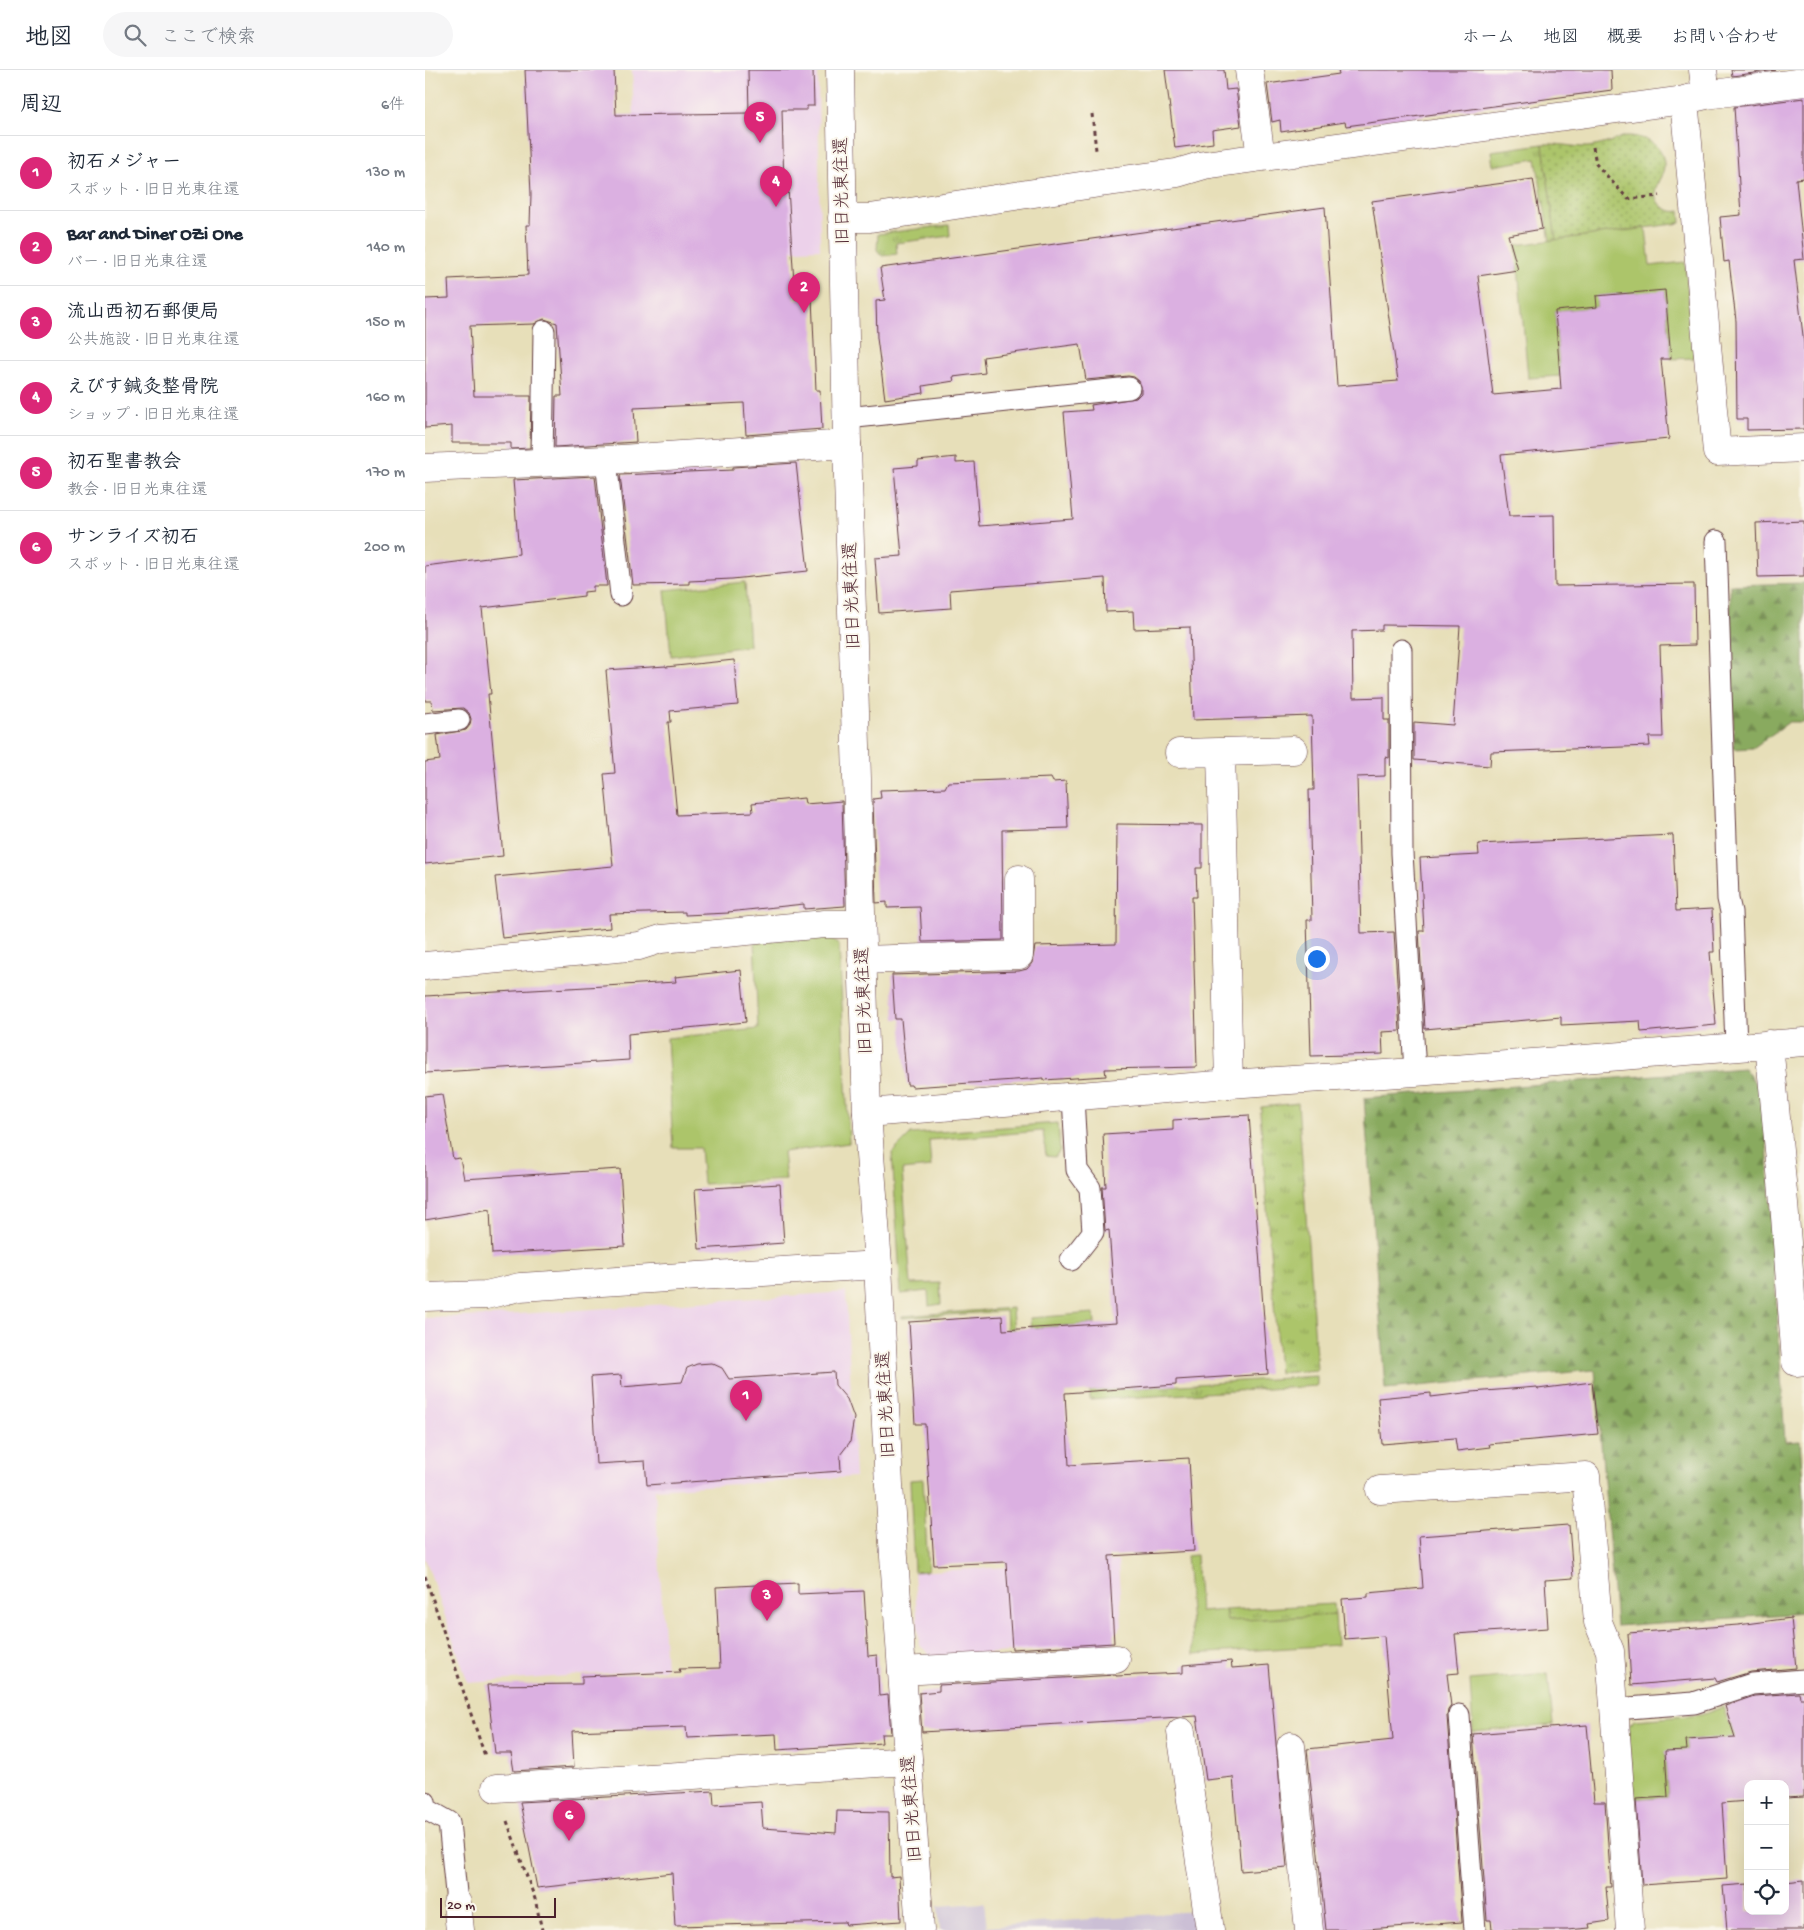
<!DOCTYPE html>
<html lang="ja">
<head>
<meta charset="utf-8">
<style>
	body { margin:0; font-family:"Gochi Hand","Klee One",sans-serif; background:#f6f6f7; color:#1f2937 }
	.controls { position:absolute; right:15px; bottom:15px; display:grid; overflow:hidden; border-radius:10px; box-shadow:0 5px 20px #0002 }
	.controls button { width:45px; height:45px; display:grid; place-items:center; padding:0; border:0; border-bottom:1px solid #e0e1e3; background:#fff; color:#1f2937; font:25px sans-serif }
	.scale { position:absolute; left:15px; bottom:12px; width:116px; box-sizing:border-box; padding-left:5px; border:2px solid #4a1f2b; border-top:0; font-size:14px; line-height:18px; white-space:nowrap; color:#4a1f2b; -webkit-text-stroke:4px #fbf7ec; paint-order:stroke }
	.you { position:absolute; left:891px; top:888px; width:18px; height:18px; margin:-12px; border:4px solid #fff; border-radius:50%; background:#1a73e8; box-shadow:0 0 0 8px #1a73e833 }
	.badge { display:grid; place-items:center; width:32px; height:32px; border-radius:50%; background:#db2777; color:#fff; font-size:16px; font-weight:700 }
	.pin { position:absolute; translate:-50% -41px; filter:drop-shadow(0 1px 2px #0008) }
	.pin::after { content:''; position:absolute; top:26px; width:18px; height:15px; background:inherit; clip-path:polygon(0 0,100% 0,50% 100%) }
	.list { margin:0; padding:0; list-style:none }
	h2 { display:flex; justify-content:space-between; align-items:center; height:65px; margin:0; padding:0 20px; font-size:21px }
	h2 small { font-size:16px; font-weight:400; color:#747a83 }
	.list li { display:grid; grid-template-columns:32px 1fr auto; gap:15px; align-items:center; box-sizing:border-box; height:75px; padding:0 20px; border-top:1px solid #e0e1e3 }
	.list b { display:block; font-size:19px; white-space:nowrap }
	.list p { margin:0; font-size:16px; white-space:nowrap; color:#747a83 }
	.list em { font-size:16px; font-style:normal; color:#747a83 }
	.icon { flex:none; width:28px; height:28px; fill:none; stroke:currentColor; stroke-width:2; stroke-linecap:round; stroke-linejoin:round }
	.map { position:relative; flex:none; width:1379px; height:1860px; overflow:hidden }
	header { display:flex; align-items:center; gap:30px; box-sizing:border-box; height:70px; padding:0 25px; background:#fff; border-bottom:1px solid #e0e1e3 }
	header strong { font-size:24px }
	nav { display:flex; gap:28px; margin-inline-start:auto; font-size:18px }
	.search { width:350px; height:45px; background:#f6f6f7; display:flex; align-items:center; gap:12px; box-sizing:border-box; padding:0 18px; border-radius:28px; color:#747a83; font-size:19px }
	main { display:flex }
	aside { flex:1; background:#fff }
	.map>svg:first-child { display:block }
	.built { fill:#ecd1ea }
	.industrial { fill:#cbbfd5 }
	.grass { fill:url(#grass-tufts); stroke:#7b724b }
	.forest { fill:url(#forest-firs); stroke:#6a6445 }
	.park { fill:url(#park-dots); stroke:#7b724b }
	.garden { fill:#acc56b; stroke:#7b724b }
	.building { fill:#dbb0e1 }
	.lines { fill:none; stroke-linecap:round; stroke-linejoin:round }
	.service-casing { stroke:#623c40; stroke-width:23 }
	.minor-casing { stroke:#623c40; stroke-width:29 }
	.tertiary-casing { stroke:#623c40; stroke-width:29 }
	.path { stroke:#623c40; stroke-width:3; stroke-dasharray:4 4; stroke-linecap:butt }
	.service { stroke:#fff; stroke-width:21 }
	.minor { stroke:#fff; stroke-width:28 }
	.tertiary { stroke:#fff; stroke-width:28 }
	.labels { text-anchor:middle; stroke-width:4; stroke-linejoin:round; paint-order:stroke }
	.street-label { font-size:18px; fill:#4a1f2b; stroke:#fbf7ec }
</style>
</head>
<body>
<header>
<strong>地図</strong>
<div class="search"><svg class="icon" aria-label="search" viewBox="0 0 24 24"><circle cx="10" cy="10" r="6"/><path d="M15 15l6 6"/></svg>ここで検索</div>
<nav><a>ホーム</a><a>地図</a><a>概要</a><a>お問い合わせ</a></nav>
</header>
<main>
<aside>
<h2>周辺<small>6件</small></h2>
<ul class="list">
<li><span class="badge">1</span><div><b>初石メジャー</b><p>スポット · 旧日光東往還</p></div><em>130 m</em></li>
<li><span class="badge">2</span><div><b>Bar and Diner OZi One</b><p>バー · 旧日光東往還</p></div><em>140 m</em></li>
<li><span class="badge">3</span><div><b>流山西初石郵便局</b><p>公共施設 · 旧日光東往還</p></div><em>150 m</em></li>
<li><span class="badge">4</span><div><b>えびす鍼灸整骨院</b><p>ショップ · 旧日光東往還</p></div><em>160 m</em></li>
<li><span class="badge">5</span><div><b>初石聖書教会</b><p>教会 · 旧日光東往還</p></div><em>170 m</em></li>
<li><span class="badge">6</span><div><b>サンライズ初石</b><p>スポット · 旧日光東往還</p></div><em>200 m</em></li>
</ul>
</aside>
<div class="map">
<svg width="1379" height="1860" viewBox="0 0 1379 1860">
	<defs>
		<pattern id="grass-tufts" width="24" height="20" patternUnits="userSpaceOnUse" patternTransform="scale(1.25)"><rect width="24" height="20" fill="#acc56b"/><path d="M3 7l-1-3M5 7V3M7 7l1-3M15 17l-1-3M17 17v-4M19 17l1-3" fill="none" stroke="#8e9f58"/></pattern>
		<pattern id="forest-firs" width="22" height="20" patternUnits="userSpaceOnUse" patternTransform="scale(1.25)"><rect width="22" height="20" fill="#89aa5f"/><path d="M5 1l3.5 6h-7zM16 11l3.5 6h-7z" fill="#728a4f"/></pattern>
		<pattern id="park-dots" width="8" height="8" patternUnits="userSpaceOnUse" patternTransform="scale(1.25)"><rect width="8" height="8" fill="#acc56b"/><path d="M2 2h.1M6 6h.1" fill="none" stroke="#8e9f58" stroke-width="1.8" stroke-linecap="round"/></pattern>
	</defs>
	<rect width="100%" height="100%" fill="#fbf7ec"/>
	<filter id="ink" filterUnits="userSpaceOnUse"><feTurbulence type="fractalNoise" baseFrequency=".02" numOctaves="2"/><feDisplacementMap in="SourceGraphic" scale="10" xChannelSelector="R" yChannelSelector="G"/><feConvolveMatrix kernelMatrix="1 2 1 2 8 2 1 2 1" color-interpolation-filters="sRGB"/></filter>
	<filter id="wash" filterUnits="userSpaceOnUse"><feTurbulence type="fractalNoise" baseFrequency=".0096" numOctaves="4" result="noise"/><feDisplacementMap in="SourceGraphic" scale="20" xChannelSelector="R" yChannelSelector="G"/><feGaussianBlur stdDeviation="1.12" result="paint"/><feColorMatrix in="noise" values="0 0 0 0 0 0 0 0 0 0 0 0 0 0 0 0 0 1.4 0 .05"/><feComposite in="paint" operator="in"/></filter>
	<g filter="url(#wash)">
		<rect width="100%" height="100%" fill="#e7dfb9"/>
		<path class="built" d="M 207,0 L 393,0 L 395,179 L 215,188 Z
			M 421,1222 L 430,1407 L 230,1419 L 241,1599 L 43,1613 L 0,1488 L 0,1248 L 67,1246 Z
			M 693,1491 L 697,1556 L 678,1576 L 508,1587 L 494,1575 L 489,1502 Z"/>
		<path class="industrial" d="M 559,1833 L 562,1857 L 770,1841 L 773,1860 L 515,1860 L 513,1836 Z"/>
		<path class="grass" d="M 1118,74 L 1131,170 L 1125,171 L 1111,89 L 1068,96 L 1066,81 Z
			M 524,155 L 525,166 L 471,173 L 472,184 L 457,186 L 452,180 L 453,164 Z
			M 873,1033 L 892,1300 L 854,1303 L 835,1042 L 836,1042 L 836,1037 Z
			M 892,1306 L 892,1316 L 665,1330 L 665,1321 Z
			M 909,1534 L 910,1545 L 801,1551 L 800,1540 Z"/>
		<path class="forest" d="M 1379,513 L 1379,652 L 1364,652 L 1328,678 L 1309,679 L 1305,515 Z
			M 1319,998 L 1339,1025 L 1360,1372 L 1375,1371 L 1379,1426 L 1379,1543 L 1191,1556 L 1170,1300 L 960,1319 L 939,1028 Z"/>
		<path class="park" d="M 1200,66 C 1218,65 1240,75 1239,96 C 1239,103 1234,109 1232,115 C 1225,130 1240,144 1255,141 L 1256,153 L 1131,170 L 1118,74 C 1133,73 1147,77 1162,77 C 1176,76 1187,71 1200,66 Z"/>
		<path class="garden" d="M 1221,158 L 1225,196 L 1260,192 L 1269,288 L 1246,289 L 1240,221 L 1172,226 L 1172,237 L 1130,241 L 1135,306 L 1103,308 L 1091,175 Z
			M 320,512 L 324,576 L 246,586 L 240,520 Z
			M 403,865 L 414,875 L 424,1073 L 358,1082 L 361,1110 L 278,1114 L 275,1078 L 248,1078 L 242,968 L 333,959 L 329,871 Z
			M 633,1053 L 635,1080 L 630,1087 L 621,1086 L 618,1061 L 504,1070 L 506,1097 L 477,1100 L 486,1214 L 515,1213 L 516,1234 L 504,1236 L 503,1221 L 476,1224 L 467,1083 L 486,1064 Z
			M 587,1238 L 593,1314 L 587,1327 L 581,1241 L 477,1248 L 477,1246 Z
			M 669,1243 L 670,1254 L 606,1258 L 605,1248 Z
			M 498,1409 L 503,1501 L 489,1502 L 485,1410 Z
			M 771,1485 L 775,1542 L 800,1540 L 802,1551 L 910,1545 L 912,1575 L 768,1584 L 761,1486 Z
			M 1123,1603 L 1128,1655 L 1048,1662 L 1045,1610 Z
			M 1298,1637 L 1304,1654 L 1332,1644 L 1334,1674 L 1278,1679 L 1277,1669 L 1261,1670 L 1262,1680 L 1240,1682 L 1243,1726 L 1208,1729 L 1203,1656 L 1209,1650 L 1276,1645 Z"/>
		<g id="blocks">
			<path class="building" d="M 100,0 L 189,0 L 191,45 L 324,43 L 323,0 L 388,0 L 389,36 L 382,36 L 382,40 L 357,40 L 359,118 L 363,118 L 370,229 L 387,228 L 391,320 L 395,320 L 397,359 L 321,365 L 319,333 L 209,338 L 211,372 L 130,377 L 131,326 L 137,326 L 132,253 L 119,249 L 109,254 L 45,256 L 49,326 L 106,326 L 105,378 L 86,379 L 86,373 L 27,373 L 27,356 L 0,358 L 0,229 L 24,228 L 23,209 L 103,205 L 101,155 L 105,155 L 106,124 Z
				M 740,0 L 799,0 L 801,20 L 811,19 L 816,56 L 787,60 L 788,73 L 750,78 Z
				M 913,0 L 1186,0 L 1187,20 L 921,56 L 920,52 L 856,62 L 855,50 L 847,52 L 842,14 L 914,4 Z
				M 1306,0 L 1351,0 L 1307,6 Z
				M 1379,28 L 1379,108 L 1371,109 L 1379,189 L 1369,190 L 1379,274 L 1379,359 L 1322,360 L 1322,349 L 1312,349 L 1311,251 L 1304,191 L 1299,192 L 1295,147 L 1316,145 L 1309,37 Z
				M 1108,109 L 1117,159 L 1083,165 L 1093,200 L 1053,206 L 1068,325 L 1136,319 L 1130,241 L 1172,237 L 1171,226 L 1240,220 L 1246,289 L 1236,289 L 1244,369 L 1076,385 L 1084,446 L 1129,445 L 1130,516 L 1269,514 L 1270,575 L 1235,576 L 1238,667 L 1224,667 L 1225,676 L 1066,682 L 1065,696 L 989,690 L 989,652 L 1028,655 L 1035,556 L 957,555 L 957,560 L 927,561 L 928,628 L 959,627 L 959,650 L 964,650 L 964,688 L 960,687 L 960,706 L 932,707 L 936,863 L 969,862 L 975,961 L 957,962 L 958,984 L 886,986 L 882,850 L 887,850 L 884,720 L 889,720 L 887,646 L 768,650 L 765,557 L 709,559 L 708,541 L 681,542 L 680,508 L 525,520 L 526,538 L 454,543 L 450,488 L 477,486 L 469,398 L 493,396 L 493,391 L 531,387 L 531,393 L 549,392 L 554,456 L 648,449 L 639,342 L 667,340 L 666,335 L 711,328 L 716,323 L 716,316 L 714,311 L 709,307 L 703,306 L 661,310 L 655,274 L 558,287 L 560,303 L 528,307 L 529,311 L 498,316 L 499,323 L 460,329 L 452,268 L 451,231 L 460,230 L 455,198 L 900,137 L 912,316 L 973,311 L 947,131 Z
				M 371,393 L 383,501 L 307,509 L 264,511 L 264,514 L 208,515 L 195,405 L 308,400 L 308,397 Z
				M 170,406 L 182,516 L 168,516 L 168,521 L 159,522 L 159,526 L 57,538 L 66,624 L 63,624 L 78,786 L 0,794 L 0,692 L 15,690 L 12,665 L 41,660 L 45,655 L 46,649 L 44,643 L 38,638 L 8,640 L 7,631 L 0,631 L 0,496 L 94,484 L 88,410 Z
				M 1379,451 L 1379,506 L 1333,507 L 1331,453 Z
				M 309,590 L 313,635 L 245,641 L 246,652 L 243,652 L 252,745 L 328,742 L 327,733 L 379,728 L 380,734 L 417,731 L 420,836 L 379,839 L 379,834 L 303,842 L 304,843 L 260,845 L 260,842 L 184,844 L 185,858 L 77,868 L 70,807 L 188,796 L 179,704 L 190,703 L 181,600 L 241,596 L 241,597 Z
				M 626,708 L 628,712 L 641,711 L 643,758 L 577,760 L 578,870 L 497,872 L 495,837 L 462,838 L 462,832 L 451,833 L 448,729 L 456,728 L 455,720 L 520,718 L 523,712 Z
				M 692,754 L 777,755 L 777,798 L 771,798 L 772,827 L 767,827 L 772,997 L 680,999 L 681,1006 L 619,1010 L 619,1008 L 487,1017 L 486,1015 L 482,1015 L 476,949 L 470,949 L 467,905 L 594,901 L 602,899 L 607,893 L 610,876 L 691,874 Z
				M 1248,765 L 1251,841 L 1287,839 L 1289,882 L 1285,882 L 1291,955 L 1216,962 L 1215,951 L 1136,955 L 1136,947 L 1000,959 L 994,861 L 999,861 L 995,788 L 1054,785 L 1053,774 Z
				M 316,900 L 321,952 L 203,964 L 204,990 L 0,1003 L 0,926 L 251,912 L 250,907 Z
				M 17,1024 L 28,1089 L 35,1088 L 39,1109 L 195,1099 L 200,1176 L 67,1184 L 65,1139 L 0,1150 L 0,1026 Z
				M 824,1045 L 843,1304 L 751,1310 L 751,1315 L 640,1323 L 644,1395 L 764,1388 L 769,1481 L 684,1486 L 689,1573 L 587,1579 L 581,1492 L 509,1495 L 500,1354 L 490,1354 L 484,1252 L 577,1246 L 578,1260 L 691,1253 L 684,1160 L 680,1161 L 677,1117 L 681,1117 L 678,1064 L 748,1060 L 748,1050 Z
				M 355,1114 L 359,1173 L 274,1179 L 270,1119 Z
				M 286,1293 L 297,1298 L 304,1309 L 409,1302 L 410,1315 L 422,1329 L 429,1348 L 425,1372 L 415,1385 L 416,1401 L 222,1415 L 220,1391 L 171,1394 L 166,1307 L 196,1305 L 197,1317 L 257,1312 L 262,1298 L 272,1294 Z
				M 1167,1312 L 1173,1364 L 1064,1374 L 1065,1377 L 1032,1381 L 1030,1368 L 957,1374 L 953,1328 L 1006,1323 L 1006,1327 L 1047,1322 L 1112,1317 L 1113,1319 Z
				M 1144,1455 L 1148,1508 L 1120,1510 L 1123,1558 L 1030,1564 L 1034,1603 L 1022,1604 L 1026,1636 L 1023,1640 L 1022,1646 L 1037,1852 L 928,1860 L 901,1860 L 882,1679 L 968,1670 L 959,1566 L 920,1569 L 917,1529 L 943,1527 L 943,1523 L 998,1518 L 994,1466 Z
				M 373,1513 L 373,1524 L 439,1521 L 443,1586 L 452,1585 L 454,1626 L 463,1625 L 466,1664 L 456,1664 L 457,1673 L 352,1680 L 351,1664 L 262,1668 L 261,1657 L 147,1661 L 149,1697 L 89,1701 L 86,1683 L 70,1683 L 62,1615 L 157,1614 L 157,1606 L 255,1602 L 254,1599 L 295,1598 L 291,1517 Z
				M 1366,1548 L 1371,1598 L 1326,1602 L 1292,1612 L 1290,1608 L 1206,1615 L 1203,1563 L 1313,1555 Z
				M 806,1591 L 807,1598 L 844,1595 L 862,1797 L 816,1801 L 808,1707 L 781,1710 L 772,1646 L 497,1662 L 494,1623 L 514,1621 L 514,1615 L 691,1605 L 691,1606 L 758,1603 L 758,1595 Z
				M 1374,1623 L 1375,1628 L 1379,1628 L 1379,1727 L 1360,1728 L 1360,1714 L 1323,1714 L 1323,1731 L 1297,1733 L 1302,1809 L 1217,1815 L 1211,1729 L 1243,1727 L 1240,1681 L 1262,1680 L 1261,1670 L 1310,1667 L 1300,1636 L 1329,1626 Z
				M 1162,1655 L 1169,1732 L 1180,1732 L 1186,1817 L 1181,1817 L 1184,1851 L 1164,1854 L 1165,1858 L 1142,1860 L 1067,1860 L 1066,1850 L 1062,1850 L 1048,1664 Z
				M 288,1721 L 289,1735 L 336,1732 L 338,1758 L 411,1763 L 412,1741 L 464,1742 L 465,1807 L 474,1806 L 476,1851 L 421,1855 L 420,1852 L 250,1856 L 247,1803 L 112,1818 L 95,1732 Z
				M 1379,1810 L 1379,1860 L 1302,1860 L 1298,1816 L 1323,1814 L 1323,1841 L 1360,1841 L 1360,1812 Z"/>
		</g>
	</g>
	<g filter="url(#ink)">
		<use href="#blocks" fill-opacity="0" stroke="#623c40" stroke-width="1"/>
		<g class="lines">
			<defs>
				<path id="service" d="M 422,348 L 704,318
					M 181,390 L 196,525
					M 117,393 L 119,261
					M 1291,471 L 1303,829 L 1306,842 L 1311,976
					M 976,580 L 977,783 L 990,1002
					M 0,654 L 34,650
					M 646,1190 L 668,1162 L 665,1118 L 652,1100 L 648,1027
					M 1190,1639 L 1269,1633 L 1327,1614 L 1379,1610
					M 1034,1645 L 1050,1860
					M 0,1732 L 1,1739 L 24,1752 L 32,1833"/>
				<path id="minor" d="M 824,0 L 836,87
					M 1278,0 L 1281,25
					M 1259,30 L 1292,382 L 1379,378
					M 417,148 L 445,148 L 675,113 L 752,103 L 779,95 L 1259,30 L 1281,25 L 1379,12
					M 0,398 L 181,390 L 422,374
					M 796,682 L 804,1014
					M 754,683 L 868,680
					M 437,890 L 594,885 L 594,809
					M 0,896 L 214,876 L 236,869 L 400,854 L 436,854
					M 1344,974 L 1359,1133 L 1371,1292 L 1379,1291
					M 442,1043 L 804,1014 L 990,1002 L 1379,972
					M 0,1227 L 61,1225 L 95,1217 L 453,1195
					M 955,1420 L 1161,1406 L 1173,1552 L 1185,1581 L 1205,1860
					M 477,1601 L 691,1589
					M 756,1662 L 785,1860
					M 866,1676 L 884,1860
					M 71,1718 L 483,1691
					M 32,1833 L 35,1860"/>
				<path id="tertiary" d="M 415,0 L 422,374 L 442,1043 L 453,1195 L 464,1415 L 495,1860"/>
			</defs>
			<use href="#service" class="service-casing"/>
			<use href="#minor" class="minor-casing"/>
			<use href="#tertiary" class="tertiary-casing"/>
			<path class="path" d="M 667,44 L 671,80
				M 1168,77 L 1171,94 L 1203,129 L 1235,126
				M 0,1506 L 60,1686
				M 82,1751 L 110,1829 L 117,1860"/>
			<use href="#service" class="service"/>
			<use href="#minor" class="minor"/>
			<use href="#tertiary" class="tertiary"/>
		</g>
	</g>
	<g class="labels">
		<g class="street-label">
			<text transform="translate(416 121) rotate(-91)" y="6">旧日光東往還</text>
			<text transform="translate(426 526) rotate(-92)" y="6">旧日光東往還</text>
			<text transform="translate(438 931) rotate(-92)" y="6">旧日光東往還</text>
			<text transform="translate(460 1335) rotate(-93)" y="6">旧日光東往還</text>
			<text transform="translate(486 1739) rotate(-94)" y="6">旧日光東往還</text>
		</g>
	</g>
</svg>
<div class="controls">
<button>+</button>
<button>−</button>
<button><svg class="icon" aria-label="locate" viewBox="0 0 24 24"><circle cx="12" cy="12" r="6"/><path d="M12 2v4M12 18v4M2 12h4M18 12h4"/></svg></button>
</div>
<div class="scale">20 m</div>
<div class="you"></div>
<div class="pin badge" style="left:321px;top:1351px">1</div>
<div class="pin badge" style="left:379px;top:243px">2</div>
<div class="pin badge" style="left:342px;top:1551px">3</div>
<div class="pin badge" style="left:351px;top:137px">4</div>
<div class="pin badge" style="left:335px;top:73px">5</div>
<div class="pin badge" style="left:144px;top:1771px">6</div>
</div>
</main>
</body>
</html>
